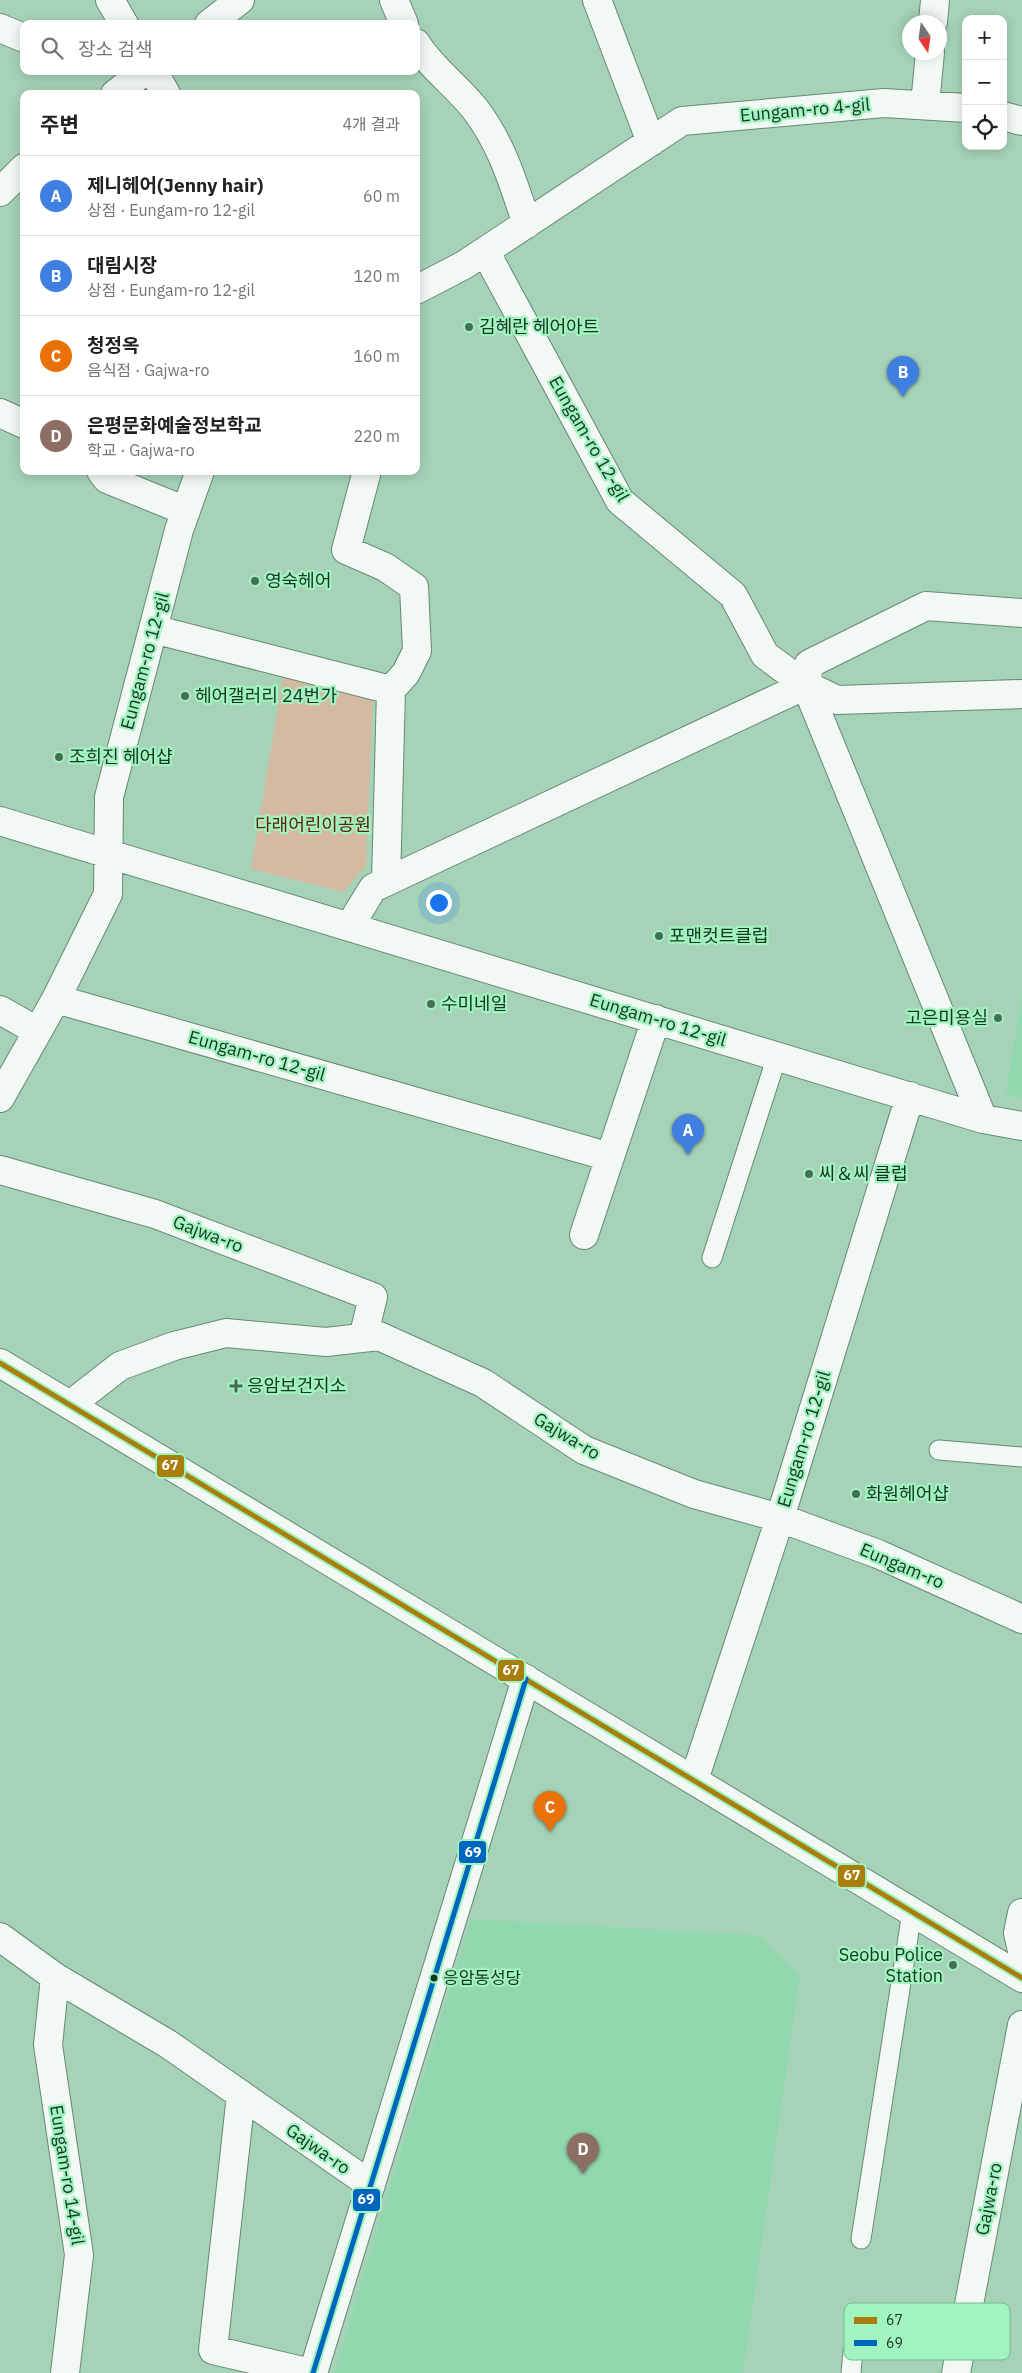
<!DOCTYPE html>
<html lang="ko">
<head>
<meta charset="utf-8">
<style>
	body { margin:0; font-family:"IBM Plex Sans","Noto Sans KR",sans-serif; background:#f6f6f6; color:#202124 }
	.controls { position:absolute; right:15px; top:15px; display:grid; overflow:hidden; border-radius:10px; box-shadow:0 2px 12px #0003 }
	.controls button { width:45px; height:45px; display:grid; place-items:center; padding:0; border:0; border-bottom:1px solid #e0e0e0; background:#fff; color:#202124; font:25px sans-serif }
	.compass { position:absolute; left:902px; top:15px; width:45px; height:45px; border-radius:50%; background:#fff; box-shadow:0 2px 12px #0003; rotate:167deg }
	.you { position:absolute; left:438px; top:902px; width:18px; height:18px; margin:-12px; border:4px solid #fff; border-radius:50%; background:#1a73e8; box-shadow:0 0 0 8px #1a73e833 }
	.badge { display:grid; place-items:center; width:32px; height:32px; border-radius:50%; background:#db2777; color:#fff; font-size:16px; font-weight:700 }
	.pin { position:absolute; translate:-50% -41px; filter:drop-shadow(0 1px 2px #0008) }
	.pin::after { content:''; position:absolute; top:26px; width:18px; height:15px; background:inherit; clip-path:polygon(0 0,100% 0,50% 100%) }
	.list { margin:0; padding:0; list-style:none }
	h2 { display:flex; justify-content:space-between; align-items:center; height:65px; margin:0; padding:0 20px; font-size:21px }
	h2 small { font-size:16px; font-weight:400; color:#757577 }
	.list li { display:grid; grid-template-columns:32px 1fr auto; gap:15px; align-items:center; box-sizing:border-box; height:80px; padding:0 20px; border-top:1px solid #e0e0e0 }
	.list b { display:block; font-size:19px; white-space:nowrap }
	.list p { margin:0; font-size:16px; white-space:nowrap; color:#757577 }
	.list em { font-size:16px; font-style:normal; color:#757577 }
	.icon { flex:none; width:28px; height:28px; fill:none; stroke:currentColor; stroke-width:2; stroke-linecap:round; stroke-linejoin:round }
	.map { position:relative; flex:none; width:1022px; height:2373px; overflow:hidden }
	.search { position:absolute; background:#fff; box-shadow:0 2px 12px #0003; left:20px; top:20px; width:400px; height:55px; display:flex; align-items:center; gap:12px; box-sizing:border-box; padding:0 18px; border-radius:10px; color:#757577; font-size:19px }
	.panel { position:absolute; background:#fff; box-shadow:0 2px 12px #0003; left:20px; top:90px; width:400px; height:385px; border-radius:10px }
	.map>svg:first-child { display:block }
	.built { fill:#92d8af }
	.green { fill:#d5baa1 }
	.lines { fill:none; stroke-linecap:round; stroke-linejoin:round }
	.lane-casing { stroke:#688875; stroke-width:21 }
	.street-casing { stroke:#688875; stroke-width:30 }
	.secondary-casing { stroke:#688875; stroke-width:30 }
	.lane { stroke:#f2f8f4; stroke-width:19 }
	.street { stroke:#f2f8f4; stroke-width:28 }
	.secondary { stroke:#f2f8f4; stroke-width:28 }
	.bus-1-casing { stroke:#a1f3c0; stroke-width:9 }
	.bus-2-casing { stroke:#a1f3c0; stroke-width:9 }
	.bus-1 { stroke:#a87f0c; stroke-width:5 }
	.bus-2 { stroke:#0065bd; stroke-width:5 }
	.poi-dot { fill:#476d57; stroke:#a1f3c0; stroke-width:2 }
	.bus-dot { fill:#143623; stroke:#a1f3c0; stroke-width:2 }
	.labels { text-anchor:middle; stroke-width:4.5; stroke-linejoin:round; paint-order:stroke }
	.bus-label { font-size:17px; fill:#143623; stroke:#a1f3c0; text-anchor:start }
	.street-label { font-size:18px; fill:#143623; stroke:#a1f3c0 }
	.poi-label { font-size:18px; fill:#143623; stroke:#a1f3c0; text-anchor:start }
	.park-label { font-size:18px; fill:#5f210e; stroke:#a1f3c0 }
	.key { fill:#a1f3c0; stroke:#77ba91; stroke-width:1 }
	.key-label { font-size:14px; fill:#143623 }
	.line-badge { stroke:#a1f3c0; stroke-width:2 }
	.badge-label { font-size:14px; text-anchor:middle; font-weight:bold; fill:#fff }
</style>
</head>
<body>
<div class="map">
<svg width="1022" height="2373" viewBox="0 0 1022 2373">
	<rect width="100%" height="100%" fill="#a6d3b8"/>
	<path class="built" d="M 1022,994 L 1022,1098 L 1006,1096 Z
		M 471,1919 L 757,1935 L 800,1974 L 743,2373 L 334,2373 Z"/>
	<path class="green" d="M 284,671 L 373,696 L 366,866 L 343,892 L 251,869 Z"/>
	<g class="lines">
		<defs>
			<path id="lane" d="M 712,1258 L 777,1056
				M 939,1450 L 1022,1457
				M 861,2239 L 912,1912
				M 851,2373 L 853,2351"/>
			<path id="street" d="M 110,0 L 124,24
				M 394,0 L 404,24
				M 597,0 L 651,142
				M 933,22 L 935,0
				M 209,24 L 240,0
				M 0,28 L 24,38
				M 416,43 C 432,69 457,86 475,109 C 502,144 513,183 527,224
				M 153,71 L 166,94
				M 115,94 L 145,71
				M 925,105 L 930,52
				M 1003,116 L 1022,121
				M 0,192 L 24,168
				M 485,251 L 620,501 L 733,595 L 765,655 L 806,685 L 983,1119
				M 416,290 L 464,265 L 682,121 L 884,103 L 966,108
				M 0,413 L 24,424
				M 101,471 L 107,479 L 186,511
				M 367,471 L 346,550 L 385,567 L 414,587 L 417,651 L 406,673 L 391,690 L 386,882
				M 153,629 L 391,690
				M 806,685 L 809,664 L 926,606 L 1022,613
				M 806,685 L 837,700 L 1022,694
				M 0,821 L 983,1119 L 1022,1126
				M 349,927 L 373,888 L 806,685
				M 56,999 L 610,1157
				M 0,1010 L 37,1031
				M 0,1098 L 56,999 L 108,894 L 109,797 L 179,530 L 200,471
				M 0,1170 L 155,1214 L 373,1297 L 363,1338
				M 584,1235 L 656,1019
				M 70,1405 L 120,1366 L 174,1346 L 226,1333 L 326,1342 L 379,1336 L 483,1383 L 584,1450 L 694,1494 L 780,1518 L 878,1554 L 1022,1619
				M 694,1780 L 780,1518 L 910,1096
				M 1022,1913 L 1018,1933 L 1022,1951
				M 0,1937 L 55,1977 L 168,2044 L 371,2185
				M 55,1977 L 48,2045 L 79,2255 L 65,2373
				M 241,2095 L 213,2350 L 311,2373
				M 313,2373 L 526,1679
				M 956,2373 L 1022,2025"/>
			<path id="secondary" d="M 0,1363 L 1022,1978"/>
		</defs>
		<use href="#lane" class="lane-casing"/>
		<use href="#street" class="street-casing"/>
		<use href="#secondary" class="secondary-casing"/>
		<use href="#lane" class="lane"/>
		<use href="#street" class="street"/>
		<use href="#secondary" class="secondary"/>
		<defs>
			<path id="bus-1" d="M 0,1363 L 1022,1978"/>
			<path id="bus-2" d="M 313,2373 L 526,1679"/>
		</defs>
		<use href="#bus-1" class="bus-1-casing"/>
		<use href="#bus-2" class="bus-2-casing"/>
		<use href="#bus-1" class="bus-1"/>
		<use href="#bus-2" class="bus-2"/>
	</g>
	<g class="poi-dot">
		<circle cx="469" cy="327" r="5"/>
		<circle cx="255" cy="581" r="5"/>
		<circle cx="185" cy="696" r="5"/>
		<circle cx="59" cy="757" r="5"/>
		<circle cx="659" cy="936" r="5"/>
		<circle cx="431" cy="1004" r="5"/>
		<circle cx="998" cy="1018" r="5"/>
		<circle cx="809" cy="1174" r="5"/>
		<path d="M233.5 1378.5h5v5h5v5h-5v5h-5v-5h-5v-5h5z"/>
		<circle cx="856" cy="1494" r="5"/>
		<circle cx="953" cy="1965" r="5"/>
	</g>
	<circle class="bus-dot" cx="434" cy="1978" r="4.5"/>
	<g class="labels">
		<g class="bus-label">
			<text x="443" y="1984">응암동성당</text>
		</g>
		<g class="street-label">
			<text transform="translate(805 110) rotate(-5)" y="6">Eungam-ro 4-gil</text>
			<text transform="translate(589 439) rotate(60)" y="6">Eungam-ro 12-gil</text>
			<text transform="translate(145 661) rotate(-75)" y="6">Eungam-ro 12-gil</text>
			<text transform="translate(658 1020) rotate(17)" y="6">Eungam-ro 12-gil</text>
			<text transform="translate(257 1056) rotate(16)" y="6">Eungam-ro 12-gil</text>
			<text transform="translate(208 1234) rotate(21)" y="6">Gajwa-ro</text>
			<text transform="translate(567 1436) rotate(31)" y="6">Gajwa-ro</text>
			<text transform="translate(804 1439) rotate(-73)" y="6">Eungam-ro 12-gil</text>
			<text transform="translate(902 1566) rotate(23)" y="6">Eungam-ro</text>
			<text transform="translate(318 2149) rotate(35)" y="6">Gajwa-ro</text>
			<text transform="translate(67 2175) rotate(81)" y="6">Eungam-ro 14-gil</text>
			<text transform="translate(989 2199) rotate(-79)" y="6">Gajwa-ro</text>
		</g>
		<g class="poi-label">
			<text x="479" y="333">김혜란 헤어아트</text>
			<text x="265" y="587">영숙헤어</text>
			<text x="195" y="702">헤어갤러리 24번가</text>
			<text x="69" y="763">조희진 헤어샵</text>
			<text x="669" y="942">포맨컷트클럽</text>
			<text x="441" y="1010">수미네일</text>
			<text x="988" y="1024" text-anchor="end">고은미용실</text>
			<text x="819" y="1180">씨＆씨 클럽</text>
			<text x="247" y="1392">응암보건지소</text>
			<text x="866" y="1500">화원헤어샵</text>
			<text x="943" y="1961" text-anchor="end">Seobu Police<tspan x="943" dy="21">Station</tspan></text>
		</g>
		<g class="park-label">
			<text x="313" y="831">다래어린이공원</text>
		</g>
	</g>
	<rect x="844" y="2303" width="166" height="57" rx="8" class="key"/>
	<rect x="854" y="2317" width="23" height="7" fill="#a87f0c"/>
	<rect x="854" y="2340" width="23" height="6" fill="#0065bd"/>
	<g class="key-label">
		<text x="886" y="2325">67</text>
		<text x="886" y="2348">69</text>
	</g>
	<g class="line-badge">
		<rect x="156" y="1454" width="29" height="24" rx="5" fill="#a87f0c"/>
		<rect x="497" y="1659" width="28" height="23" rx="5" fill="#a87f0c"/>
		<rect x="458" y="1840" width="29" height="24" rx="5" fill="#0065bd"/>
		<rect x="837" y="1864" width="29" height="24" rx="5" fill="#a87f0c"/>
		<rect x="352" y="2188" width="29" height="24" rx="5" fill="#0065bd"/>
	</g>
	<g class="badge-label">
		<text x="170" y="1470">67</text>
		<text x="511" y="1675">67</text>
		<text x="473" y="1857">69</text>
		<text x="852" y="1880">67</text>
		<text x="366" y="2204">69</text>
	</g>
</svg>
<div class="controls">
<button>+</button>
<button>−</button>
<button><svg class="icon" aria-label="locate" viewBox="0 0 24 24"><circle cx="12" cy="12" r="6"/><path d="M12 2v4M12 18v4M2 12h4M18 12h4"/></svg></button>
</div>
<svg class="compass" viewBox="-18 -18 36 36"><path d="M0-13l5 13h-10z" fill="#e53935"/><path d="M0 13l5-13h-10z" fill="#757577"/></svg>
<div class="you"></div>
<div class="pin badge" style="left:688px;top:1155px;background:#3f7fe0">A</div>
<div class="pin badge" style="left:903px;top:397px;background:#3f7fe0">B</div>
<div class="pin badge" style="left:550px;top:1832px;background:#e8710a">C</div>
<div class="pin badge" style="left:583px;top:2174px;background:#8d6e63">D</div>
<div class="search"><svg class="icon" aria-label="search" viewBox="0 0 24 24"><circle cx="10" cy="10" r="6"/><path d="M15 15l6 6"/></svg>장소 검색</div>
<section class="panel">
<h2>주변<small>4개 결과</small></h2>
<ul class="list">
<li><span class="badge" style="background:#3f7fe0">A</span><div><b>제니헤어(Jenny hair)</b><p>상점 · Eungam-ro 12-gil</p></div><em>60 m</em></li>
<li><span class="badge" style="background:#3f7fe0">B</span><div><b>대림시장</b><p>상점 · Eungam-ro 12-gil</p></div><em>120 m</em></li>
<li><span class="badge" style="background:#e8710a">C</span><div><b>청정옥</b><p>음식점 · Gajwa-ro</p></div><em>160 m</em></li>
<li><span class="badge" style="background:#8d6e63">D</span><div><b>은평문화예술정보학교</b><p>학교 · Gajwa-ro</p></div><em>220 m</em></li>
</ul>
</section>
</div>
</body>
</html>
